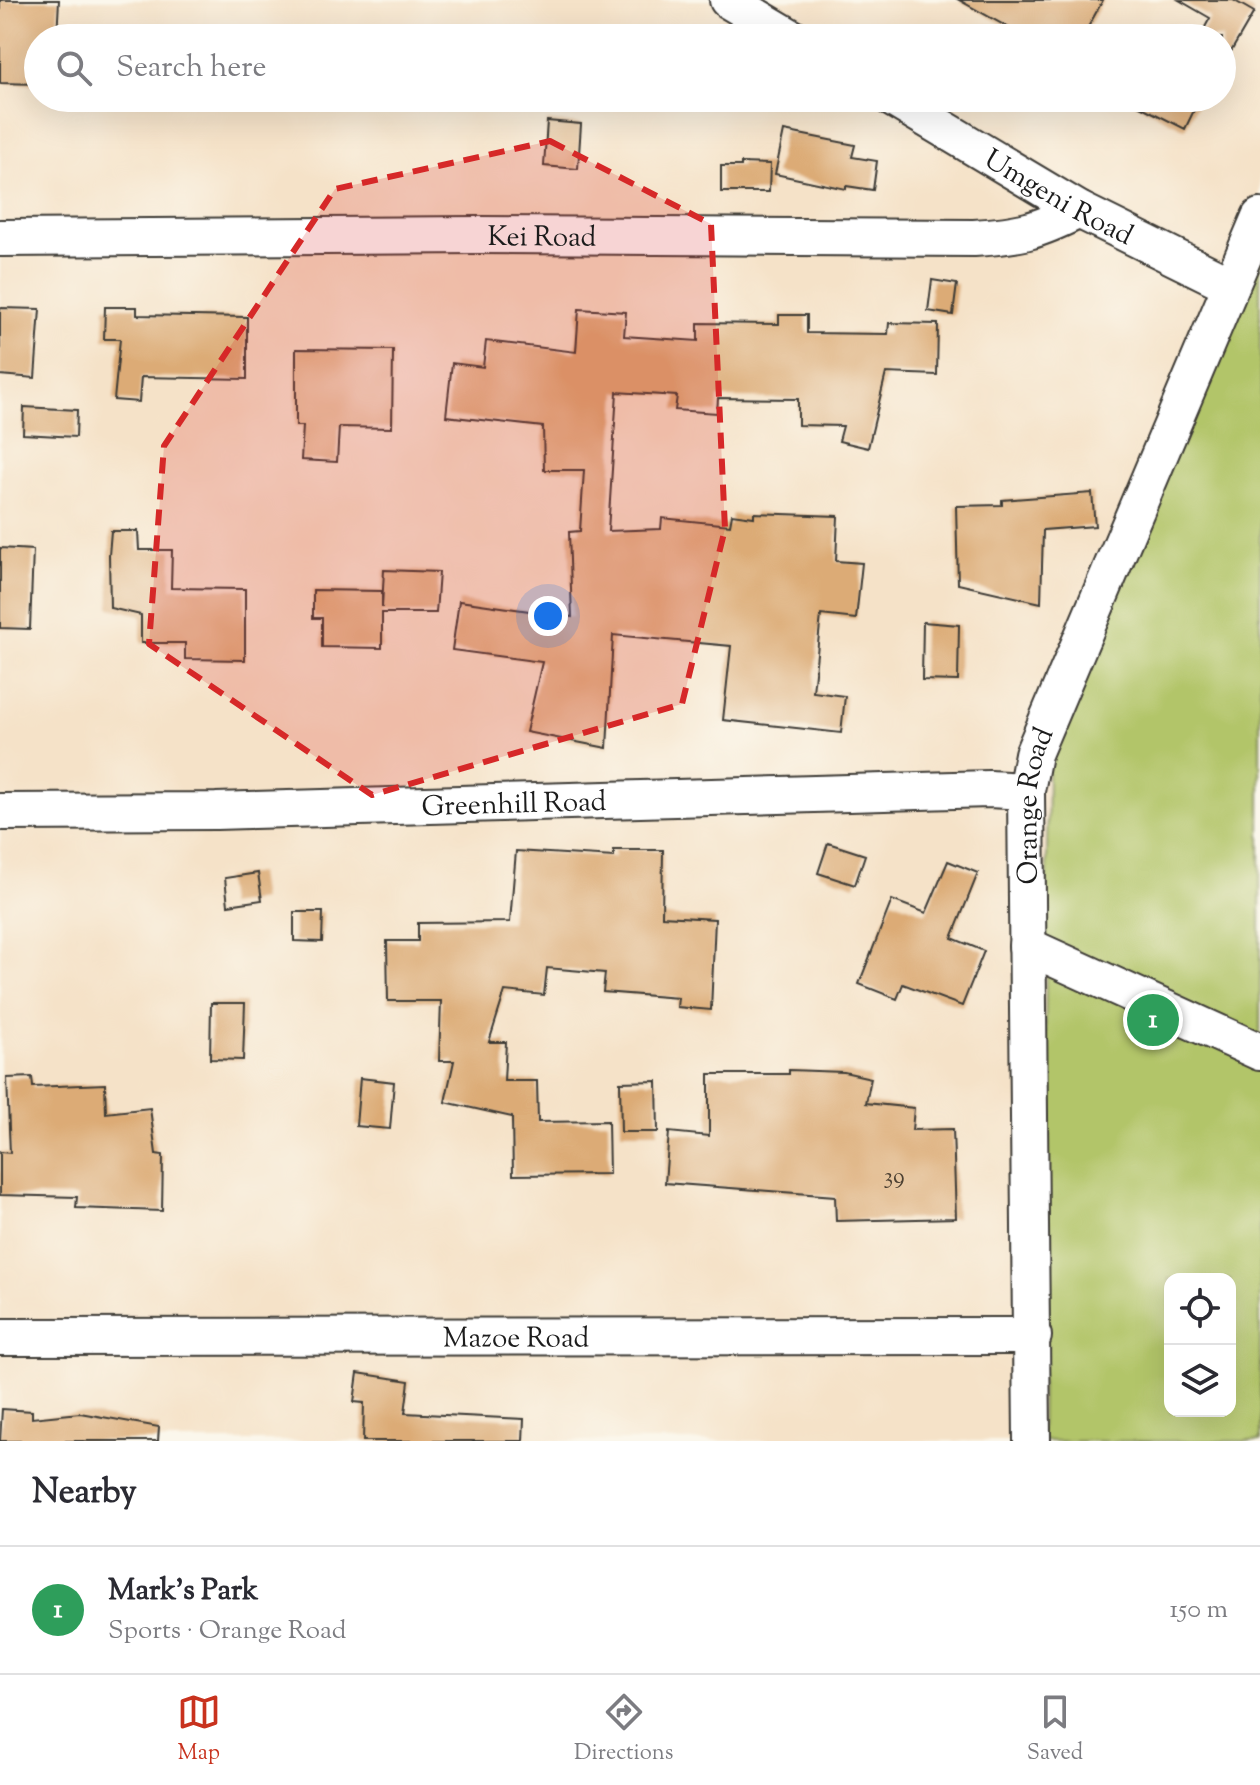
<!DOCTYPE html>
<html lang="en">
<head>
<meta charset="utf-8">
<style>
	body { margin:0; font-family:"Sorts Mill Goudy",serif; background:#f7f7f7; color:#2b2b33 }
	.controls { position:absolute; right:24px; bottom:24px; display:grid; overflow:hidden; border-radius:16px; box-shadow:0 8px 32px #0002 }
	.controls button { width:72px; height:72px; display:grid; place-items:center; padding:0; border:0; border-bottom:2px solid #e1e1e2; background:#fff; color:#2b2b33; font:40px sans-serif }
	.you { position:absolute; left:548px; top:616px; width:28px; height:28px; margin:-20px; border:6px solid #fff; border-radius:50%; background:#1a73e8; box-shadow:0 0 0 12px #1a73e833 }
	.badge { display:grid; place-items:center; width:52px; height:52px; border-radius:50%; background:#c8321e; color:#fff; font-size:26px; font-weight:700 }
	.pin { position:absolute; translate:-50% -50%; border:4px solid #fff; box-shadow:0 2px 8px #0006 }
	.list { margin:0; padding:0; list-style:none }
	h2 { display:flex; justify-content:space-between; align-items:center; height:104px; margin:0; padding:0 32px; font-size:34px }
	h2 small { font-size:26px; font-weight:400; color:#7c7c81 }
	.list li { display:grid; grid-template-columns:52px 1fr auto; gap:24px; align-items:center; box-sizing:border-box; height:128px; padding:0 32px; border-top:2px solid #e1e1e2 }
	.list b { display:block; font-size:30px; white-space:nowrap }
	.list p { margin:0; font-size:26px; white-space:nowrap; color:#7c7c81 }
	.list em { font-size:26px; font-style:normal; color:#7c7c81 }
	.icon { flex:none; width:44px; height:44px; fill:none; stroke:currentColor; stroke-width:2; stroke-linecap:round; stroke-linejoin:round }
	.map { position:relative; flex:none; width:1260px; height:1441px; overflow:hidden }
	.search { position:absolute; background:#fff; box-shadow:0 8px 32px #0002; left:24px; right:24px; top:24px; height:88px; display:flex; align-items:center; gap:20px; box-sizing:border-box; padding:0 28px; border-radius:44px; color:#7c7c81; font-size:30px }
	.sheet { height:232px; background:#fff }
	nav { display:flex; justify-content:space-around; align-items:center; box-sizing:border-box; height:112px; border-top:2px solid #e1e1e2; background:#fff; font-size:22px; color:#7c7c81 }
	nav a { display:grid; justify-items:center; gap:4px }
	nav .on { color:#c8321e }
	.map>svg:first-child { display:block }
	.green { fill:#b2c569; stroke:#677042; stroke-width:2; fill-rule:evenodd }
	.building { fill:#dcab76 }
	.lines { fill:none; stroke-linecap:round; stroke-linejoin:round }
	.minor-casing { stroke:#3d3a36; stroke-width:40 }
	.minor { stroke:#fff; stroke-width:36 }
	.marked { fill:#d62828; fill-opacity:0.2; stroke:#d62828; stroke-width:6; stroke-dasharray:16 10; stroke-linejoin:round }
	.labels { text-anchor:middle; stroke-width:8; stroke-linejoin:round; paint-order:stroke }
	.number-label { font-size:24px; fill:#4c4032 }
	.street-label { font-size:28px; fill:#1c1c1c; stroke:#fbf7ec }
</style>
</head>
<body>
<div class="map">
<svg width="1260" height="1441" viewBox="0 0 1260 1441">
	<rect width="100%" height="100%" fill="#fbf7ec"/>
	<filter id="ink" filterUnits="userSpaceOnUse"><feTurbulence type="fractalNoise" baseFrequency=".0125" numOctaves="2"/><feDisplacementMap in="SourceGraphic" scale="16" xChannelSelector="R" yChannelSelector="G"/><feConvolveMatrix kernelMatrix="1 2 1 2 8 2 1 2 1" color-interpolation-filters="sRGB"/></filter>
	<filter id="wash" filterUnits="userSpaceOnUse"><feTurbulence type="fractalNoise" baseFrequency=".006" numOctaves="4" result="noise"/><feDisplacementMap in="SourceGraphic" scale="32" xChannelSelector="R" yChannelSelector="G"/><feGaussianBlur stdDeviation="1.8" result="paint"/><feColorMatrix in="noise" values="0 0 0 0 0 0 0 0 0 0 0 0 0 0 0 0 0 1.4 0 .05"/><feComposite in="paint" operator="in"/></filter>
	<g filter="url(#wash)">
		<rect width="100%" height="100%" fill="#f5e2c8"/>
		<path class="green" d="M 1260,213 L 1260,1441 L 1041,1441 L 1048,762 ZM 1170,1279 L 1230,1279 L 1230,1411 L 1170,1411 Z"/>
		<g id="blocks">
			<path class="building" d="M 0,0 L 59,0 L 57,38 L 38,38 L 38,84 L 0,83 Z
				M 959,0 L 1103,0 L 1082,38 L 1027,38 Z
				M 1179,0 L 1233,0 L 1254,12 L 1222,67 L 1222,38 L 1199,38 L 1210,18 Z
				M 1124,98 L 1200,98 L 1185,129 Z
				M 547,121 L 581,124 L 578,169 L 544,166 Z
				M 784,131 L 855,145 L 852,157 L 877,161 L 873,190 L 846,186 L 846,189 L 775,174 Z
				M 741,163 L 770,164 L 769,192 L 721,192 L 721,166 L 741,166 Z
				M 932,280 L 957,284 L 953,315 L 928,311 Z
				M 105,307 L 137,307 L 137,315 L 247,317 L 247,379 L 141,377 L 139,402 L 114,400 L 120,339 L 104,339 Z
				M 0,308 L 40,309 L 35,378 L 0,375 Z
				M 579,309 L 626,312 L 624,336 L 698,341 L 698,323 L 779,324 L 779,315 L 807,315 L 807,333 L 888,334 L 889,323 L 938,324 L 937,375 L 886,373 L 868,448 L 839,441 L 843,426 L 798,425 L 798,399 L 718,398 L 717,413 L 675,410 L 677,396 L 617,392 L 608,531 L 661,529 L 662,518 L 730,525 L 732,514 L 754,517 L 754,513 L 838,516 L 836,561 L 862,563 L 856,619 L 821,615 L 813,692 L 845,696 L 841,733 L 723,720 L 731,646 L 613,635 L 607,748 L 526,732 L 542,662 L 452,650 L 459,601 L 572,617 L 569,532 L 580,531 L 584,470 L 544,470 L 543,427 L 446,416 L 452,363 L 483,367 L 486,341 L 576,352 Z
				M 296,349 L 393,350 L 392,428 L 339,427 L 337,462 L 301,460 L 303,426 L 296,426 Z
				M 24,407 L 77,410 L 76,437 L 23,434 Z
				M 1092,493 L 1095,526 L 1043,530 L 1041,603 L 958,584 L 956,506 L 1002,505 L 1002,500 Z
				M 111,531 L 138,531 L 139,550 L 172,550 L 171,588 L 245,589 L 245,660 L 185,659 L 185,643 L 141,643 L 141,615 L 110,608 L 109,555 Z
				M 0,548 L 33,550 L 30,629 L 0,628 Z
				M 384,570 L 439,572 L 436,613 L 382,613 L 382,648 L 322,647 L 322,618 L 313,618 L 313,590 L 382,591 L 382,608 Z
				M 923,622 L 959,625 L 958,681 L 922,680 Z
				M 828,843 L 865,855 L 855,885 L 818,873 Z
				M 614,850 L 663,850 L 662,916 L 715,919 L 711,1010 L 677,1007 L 678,998 L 603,992 L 605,973 L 547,968 L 544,995 L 505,991 L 489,1042 L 506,1042 L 504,1081 L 537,1081 L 538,1122 L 608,1121 L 609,1174 L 513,1175 L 512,1117 L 445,1102 L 454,1061 L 439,1061 L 441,1001 L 388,1001 L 387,941 L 418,941 L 418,923 L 510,922 L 516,851 L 614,857 Z
				M 948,861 L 978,873 L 952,938 L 984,951 L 962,1006 L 903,984 L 897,999 L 859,984 L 892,900 L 926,913 Z
				M 258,873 L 262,900 L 228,905 L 225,878 Z
				M 294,912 L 323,912 L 322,942 L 294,941 Z
				M 211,1003 L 245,1003 L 243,1060 L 210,1059 Z
				M 789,1070 L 844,1072 L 871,1078 L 866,1103 L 914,1108 L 912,1130 L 953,1129 L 956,1218 L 836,1221 L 835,1196 L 665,1183 L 669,1132 L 709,1136 L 709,1074 L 789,1074 Z
				M 32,1077 L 33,1087 L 105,1084 L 106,1113 L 150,1108 L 156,1154 L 163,1155 L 162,1211 L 76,1208 L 77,1197 L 0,1195 L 0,1152 L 10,1153 L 7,1078 Z
				M 360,1078 L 394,1082 L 390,1129 L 356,1126 Z
				M 657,1081 L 658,1132 L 621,1132 L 620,1082 Z
				M 358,1373 L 409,1381 L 405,1413 L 524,1419 L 523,1441 L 363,1441 L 364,1403 L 354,1402 Z
				M 2,1409 L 32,1411 L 32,1418 L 80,1413 L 159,1427 L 158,1441 L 0,1441 Z"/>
		</g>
	</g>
	<g filter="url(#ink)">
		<use href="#blocks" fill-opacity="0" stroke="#3d3a36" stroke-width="2"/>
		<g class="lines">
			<defs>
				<g id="minor">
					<path d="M 728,0 L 792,38"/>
					<path id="s1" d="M 892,98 L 1079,210 L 1231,285"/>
					<path id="s2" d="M 0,238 L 480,235 L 974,238 C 1022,235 1037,231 1079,210"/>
					<path id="s3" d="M 0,812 L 216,811 L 989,789 L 1026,791"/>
					<path d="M 1027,946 L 1260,1052"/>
					<path id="s4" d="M 0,1337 L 1033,1336"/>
					<path id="s5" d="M 1032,1441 L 1026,791 L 1033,754 L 1260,217"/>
				</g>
			</defs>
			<use href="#minor" class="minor-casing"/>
			<use href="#minor" class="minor"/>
		</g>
	</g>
	<path class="marked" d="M 550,141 L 711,224 L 725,529 L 682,704 L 372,795 L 149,644 L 164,446 L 335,189 Z"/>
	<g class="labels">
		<g class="number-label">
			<text x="894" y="1183">39</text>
		</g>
		<g class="street-label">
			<text dy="10" stroke="none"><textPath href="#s1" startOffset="194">Umgeni Road</textPath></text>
			<text dy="10" stroke="none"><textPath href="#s2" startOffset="542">Kei Road</textPath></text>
			<text dy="10" stroke="none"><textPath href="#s3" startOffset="514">Greenhill Road</textPath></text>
			<text dy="10" stroke="none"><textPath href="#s5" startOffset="636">Orange Road</textPath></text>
			<text dy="10" stroke="none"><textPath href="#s4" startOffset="516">Mazoe Road</textPath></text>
		</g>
	</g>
</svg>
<div class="controls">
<button><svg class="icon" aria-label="locate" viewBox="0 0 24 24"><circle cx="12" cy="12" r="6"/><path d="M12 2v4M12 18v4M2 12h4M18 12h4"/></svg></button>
<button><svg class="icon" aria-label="layers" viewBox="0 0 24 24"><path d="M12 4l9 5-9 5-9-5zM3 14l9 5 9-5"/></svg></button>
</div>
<div class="you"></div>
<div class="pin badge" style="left:1153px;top:1020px;background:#2e9e5b">1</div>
<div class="search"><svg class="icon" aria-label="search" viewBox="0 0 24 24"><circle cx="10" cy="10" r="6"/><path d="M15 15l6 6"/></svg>Search here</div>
</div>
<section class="sheet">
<h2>Nearby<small></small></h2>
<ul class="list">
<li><span class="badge" style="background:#2e9e5b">1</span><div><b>Mark's Park</b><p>Sports · Orange Road</p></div><em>150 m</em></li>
</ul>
</section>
<nav>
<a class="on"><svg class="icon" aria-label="map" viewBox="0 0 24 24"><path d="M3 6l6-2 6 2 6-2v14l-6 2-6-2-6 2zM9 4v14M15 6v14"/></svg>Map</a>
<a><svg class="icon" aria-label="directions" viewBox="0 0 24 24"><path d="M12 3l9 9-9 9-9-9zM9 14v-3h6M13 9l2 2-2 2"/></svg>Directions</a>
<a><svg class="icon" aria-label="saved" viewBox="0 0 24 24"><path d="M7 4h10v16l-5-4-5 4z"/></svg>Saved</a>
</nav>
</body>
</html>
